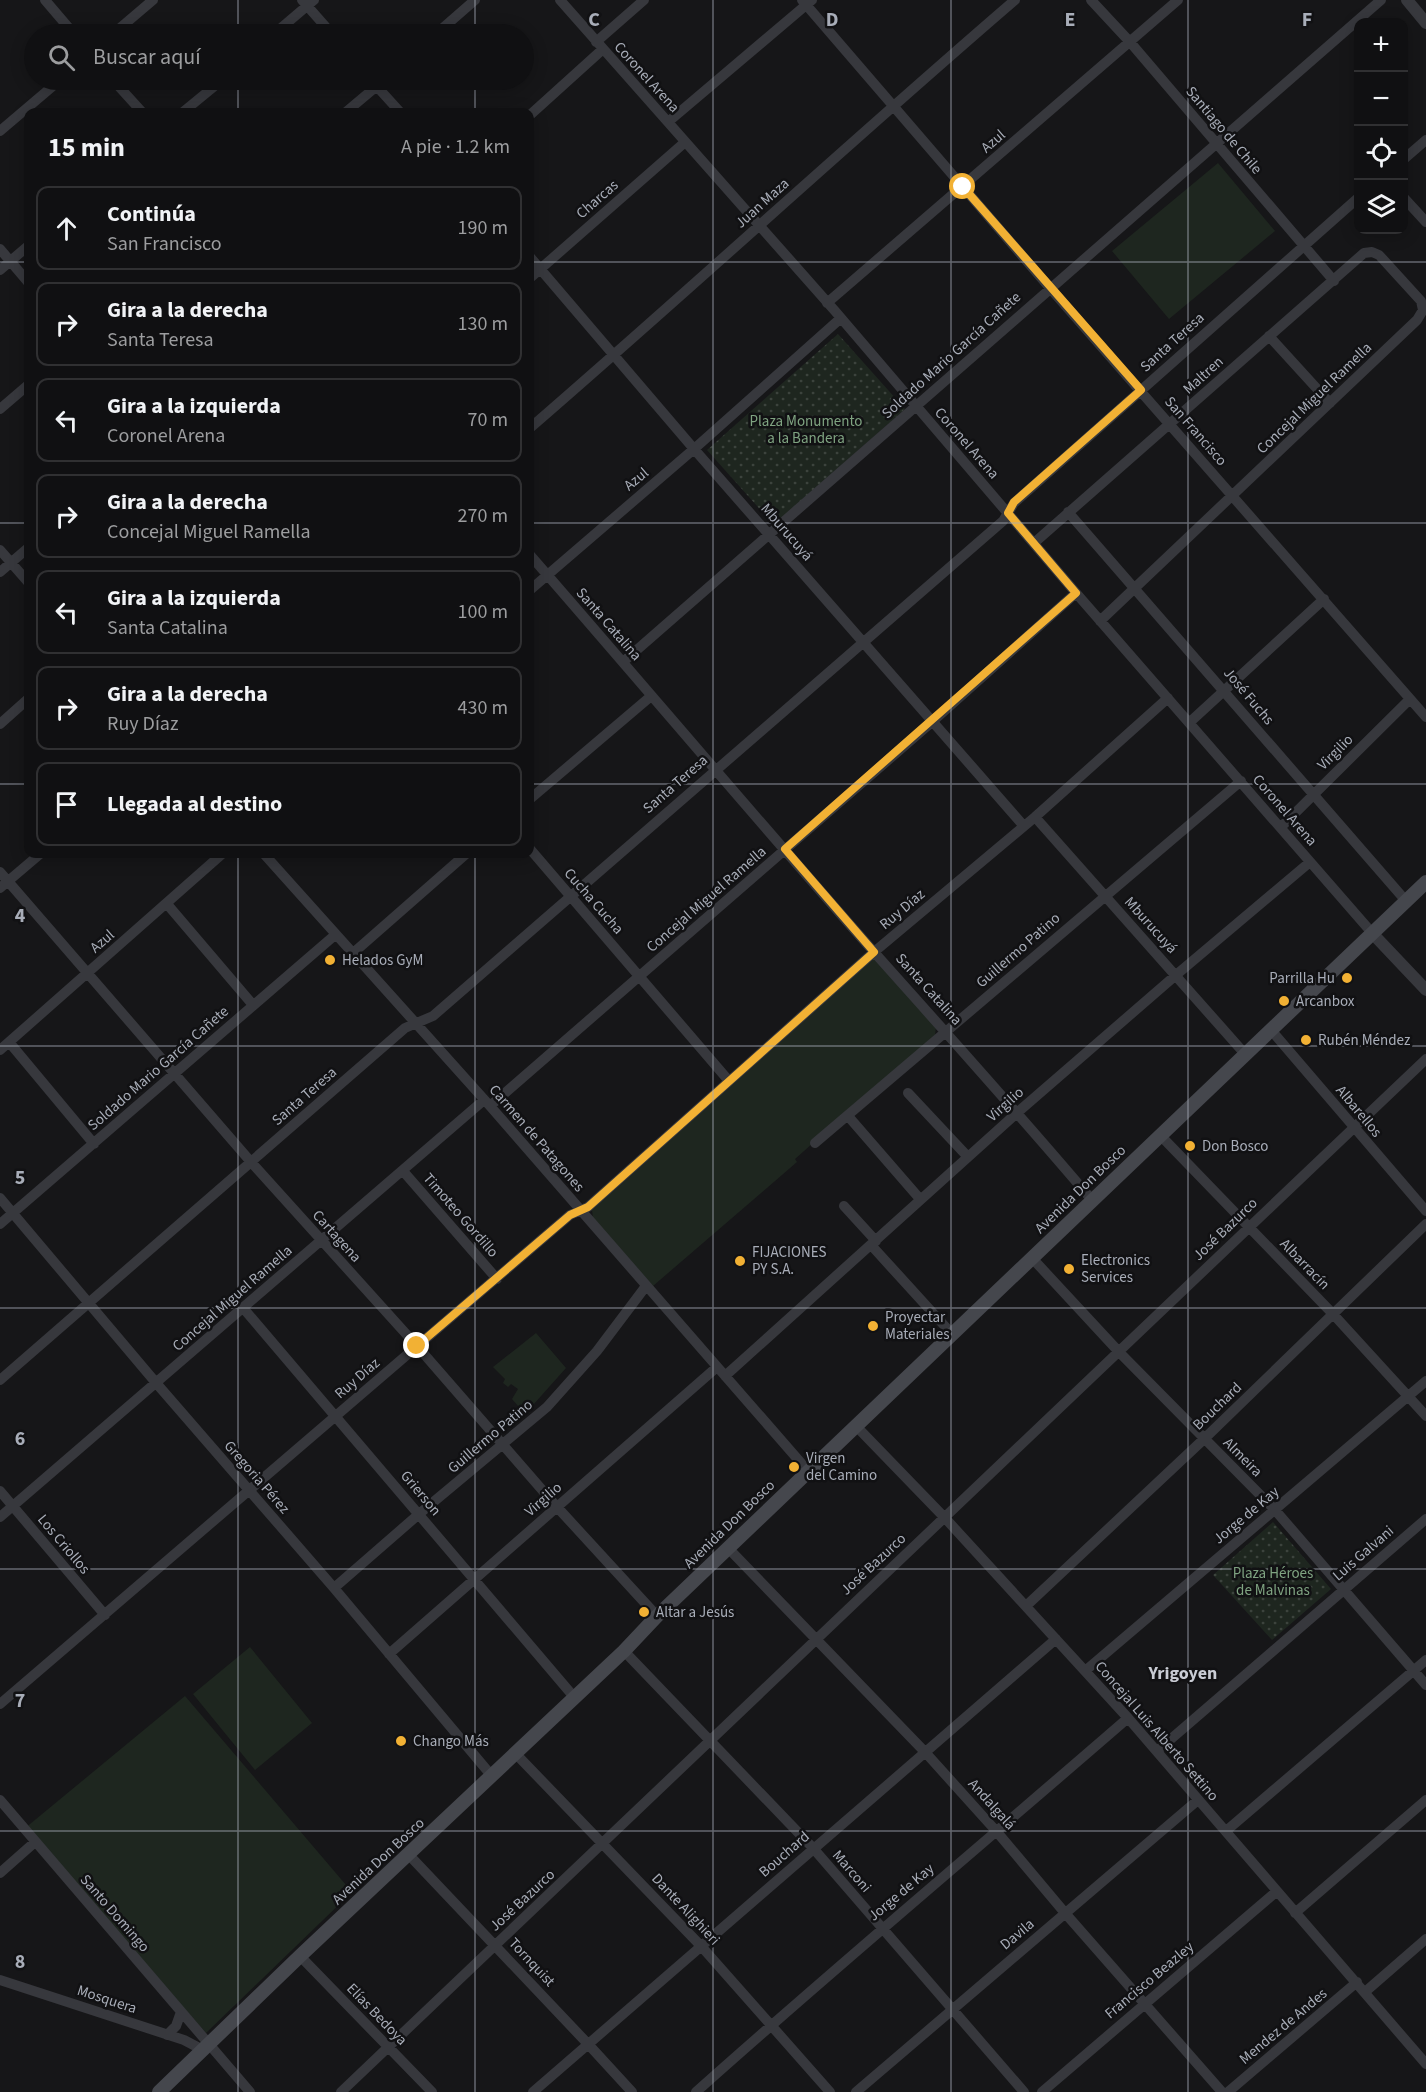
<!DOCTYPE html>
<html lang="es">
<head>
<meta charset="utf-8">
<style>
	body { margin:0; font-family:"Source Sans 3",sans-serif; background:#19191b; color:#f1f3f6 }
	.controls { position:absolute; right:18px; top:18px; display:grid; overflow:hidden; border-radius:12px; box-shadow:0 3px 15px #0003 }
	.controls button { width:54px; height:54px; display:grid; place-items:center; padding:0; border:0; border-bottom:2px solid #303032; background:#101012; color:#f1f3f6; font:30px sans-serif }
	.stop { position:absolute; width:18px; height:18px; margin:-14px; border:4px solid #f2b134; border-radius:50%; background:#fff }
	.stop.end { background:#f2b134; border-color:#fff; box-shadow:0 2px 6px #0008 }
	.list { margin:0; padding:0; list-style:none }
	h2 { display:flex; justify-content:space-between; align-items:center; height:78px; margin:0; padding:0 24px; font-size:26px }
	h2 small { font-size:20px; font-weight:400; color:#9c9d9f }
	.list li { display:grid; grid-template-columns:39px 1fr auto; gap:18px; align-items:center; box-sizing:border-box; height:84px; margin:0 12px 12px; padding:0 12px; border:2px solid #303032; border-radius:12px }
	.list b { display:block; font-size:22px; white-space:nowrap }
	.list p { margin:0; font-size:20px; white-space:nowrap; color:#9c9d9f }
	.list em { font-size:20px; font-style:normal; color:#9c9d9f }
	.icon { flex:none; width:33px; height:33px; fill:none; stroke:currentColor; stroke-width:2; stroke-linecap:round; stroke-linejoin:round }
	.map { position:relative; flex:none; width:1426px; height:2092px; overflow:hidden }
	.search { position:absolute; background:#101012; box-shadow:0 3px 15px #0003; left:24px; top:24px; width:510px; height:66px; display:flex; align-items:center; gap:15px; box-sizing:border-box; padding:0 21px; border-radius:33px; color:#9c9d9f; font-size:22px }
	.panel { position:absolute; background:#101012; box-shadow:0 3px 15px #0003; left:24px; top:108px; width:510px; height:750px; border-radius:12px }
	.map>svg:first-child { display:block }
	.green { fill:#1e261f }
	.park { fill:url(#park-dots) }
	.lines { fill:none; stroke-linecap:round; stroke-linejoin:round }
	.minor { stroke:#37383d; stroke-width:10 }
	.tertiary { stroke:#37383d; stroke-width:12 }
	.secondary { stroke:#45474d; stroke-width:14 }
	.route { stroke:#f2b134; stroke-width:8 }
	.grid { fill:none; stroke:#a8adb8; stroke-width:1.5; stroke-opacity:0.55 }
	.poi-dot { fill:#f2b134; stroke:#111113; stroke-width:2 }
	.labels { text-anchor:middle; stroke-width:5; stroke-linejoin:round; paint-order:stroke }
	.street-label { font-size:15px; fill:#a8adb8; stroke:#111113 }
	.park-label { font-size:15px; fill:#7fa381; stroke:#111113 }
	.poi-label { font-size:15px; fill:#a8adb8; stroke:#111113; text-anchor:start }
	.quarter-label { font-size:18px; font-weight:bold; fill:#c9ccd4; stroke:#111113 }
	.grid-label { font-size:20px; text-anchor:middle; font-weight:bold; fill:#a8adb8; stroke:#111113; stroke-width:5; stroke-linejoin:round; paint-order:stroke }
</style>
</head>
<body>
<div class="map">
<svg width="1426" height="2092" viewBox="0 0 1426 2092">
	<defs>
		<pattern id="park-dots" width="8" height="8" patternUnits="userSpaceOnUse" patternTransform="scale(1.5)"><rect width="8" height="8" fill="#1e261f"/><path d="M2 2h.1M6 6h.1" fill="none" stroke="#3c433d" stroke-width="1.8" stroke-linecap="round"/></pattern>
	</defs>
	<rect width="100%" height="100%" fill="#161618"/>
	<path class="green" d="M 1218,163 L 1275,231 L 1169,319 L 1112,251 Z
		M 872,960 L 876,960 L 936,1027 L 935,1035 L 795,1159 L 797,1162 L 653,1286 L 593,1218 L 592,1210 Z
		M 536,1333 L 566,1368 L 525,1414 L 512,1399 L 518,1389 L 511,1384 L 508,1387 L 503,1383 L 505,1379 L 493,1367 Z
		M 250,1647 L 312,1723 L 255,1770 L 193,1694 Z
		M 185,1696 L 352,1892 L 206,2033 L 24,1829 Z"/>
	<path class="park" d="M 838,334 L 905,409 L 774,525 L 707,450 Z
		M 1273,1522 L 1331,1589 L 1272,1640 L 1213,1575 Z"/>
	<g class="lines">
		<path class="minor" d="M 45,0 L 74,34
			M 302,0 L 332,34
			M 560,0 L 835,311 L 1076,593 L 1373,934
			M 802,0 L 1050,288 L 1426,717
			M 1091,0 L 1130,42 L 1334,281
			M 113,34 L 153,0
			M 274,34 L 314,0
			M 436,34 L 475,0
			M 596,42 L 644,0
			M 113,80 L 142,112
			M 371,80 L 400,112
			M 183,112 L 222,80
			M 346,112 L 384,80
			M 530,115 L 603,49
			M 668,122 L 812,0
			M 0,131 L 60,80
			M 1404,159 L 1426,140
			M 1404,198 L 1426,222
			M 0,249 L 28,282
			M 530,257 L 694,449 L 1023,825
			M 0,270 L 28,246
			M 530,278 L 684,143
			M 827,303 L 1178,0
			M 1269,336 L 1330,403
			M 0,409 L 28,385
			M 530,428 C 693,287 851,141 1015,0
			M 1068,512 L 1406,901
			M 1034,543 L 1364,253 L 1372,252 L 1379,255 L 1421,301 L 1423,310 L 1417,320 L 1100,621
			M 0,550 L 28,582
			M 530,555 C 645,687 758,821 874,952 C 947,1034 1021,1116 1092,1200
			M 0,572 L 28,548
			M 530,590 L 694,449 L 841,318
			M 623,662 L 1381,0
			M 1190,722 L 1324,599
			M 0,724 L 28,699
			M 530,799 L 650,697
			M 1035,817 L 1245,1054
			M 1281,827 L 1410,699
			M 530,849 L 729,1081
			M 264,854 L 490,1106 L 808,1471
			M 0,872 L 251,1162 L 417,1346 L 557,1507 L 657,1616
			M 0,888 L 40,854
			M 167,904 L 253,1005
			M 352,954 L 466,854
			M 1271,1030 L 1426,1211
			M 9,1042 L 94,1144
			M 0,1050 L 222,854
			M 908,1093 L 968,1157
			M 490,1106 L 933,721 L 1076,593
			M 848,1116 L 920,1199
			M 1160,1135 L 1333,1314 L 1426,1416
			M 815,1143 L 1241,781
			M 403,1171 L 497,1279
			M 0,1198 L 157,1384 L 334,1588 L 491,1775
			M 844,1206 L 876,1241
			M 0,1224 L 335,935
			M 871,1245 L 952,1334
			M 1032,1258 L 1120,1353 L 1275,1510 L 1426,1685
			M 244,1309 L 574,1697
			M 725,1376 L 1018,1112 L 1176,975 L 1310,862
			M 0,1380 L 405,1028 L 433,1016 L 1003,521 L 1014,503 L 1358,198
			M 856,1426 L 945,1518 L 1128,1718 L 1426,2064
			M 0,1491 L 105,1615
			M 0,1517 L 484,1100
			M 728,1548 L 925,1752 L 997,1832 L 1065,1913 L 1222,2092
			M 334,1588 L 419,1514 L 547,1407 L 597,1351 L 646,1286
			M 1026,1606 L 1204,1439 L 1426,1224
			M 624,1651 L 813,1848 L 1024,2092
			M 389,1654 L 717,1367
			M 1085,1671 L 1426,1381
			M 0,1704 L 570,1215 L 588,1207 L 874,952 L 1035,817 L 1168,698
			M 1157,1751 L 1426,1519
			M 515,1753 L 701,1946 L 830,2092
			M 0,1800 L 250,2092
			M 1226,1831 L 1426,1660
			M 409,1855 L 588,2044 L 632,2092
			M 0,1873 L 35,1842
			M 1295,1913 L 1426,1800
			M 300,1956 L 432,2092
			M 0,1980 L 184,2040 L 203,2050
			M 1365,1992 L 1426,1939
			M 167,2035 L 176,2026 L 181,2012
			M 341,2092 L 1426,1059
			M 533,2092 L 1056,1639
			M 696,2092 C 838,1965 984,1843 1128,1718
			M 856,2092 L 1198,1800
			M 1042,2092 L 1276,1892
			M 1228,2092 L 1357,1982"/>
		<path class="tertiary" d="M 1407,0 L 1426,23
			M 1373,934 L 1426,990"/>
		<path class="secondary" d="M 159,2092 L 300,1956 L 624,1651 L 657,1616 L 1426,882"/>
	</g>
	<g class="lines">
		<path class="route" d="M 417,1346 L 570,1215 L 588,1207 L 874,952 L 785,849 L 1076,593 L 1008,513 L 1014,502 L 1141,390 L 963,187"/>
	</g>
	<path class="grid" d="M 238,0 L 238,34M 475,0 L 475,34M 713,0 L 713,2092M 951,0 L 951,2092M 1188,0 L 1188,2092M 238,80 L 238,112M 475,80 L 475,112M 0,262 L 28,262M 530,262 L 1426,262M 0,523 L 28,523M 530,523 L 1426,523M 0,784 L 28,784M 530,784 L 1426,784M 238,854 L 238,2092M 475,854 L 475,2092M 0,1046 L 1426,1046M 0,1308 L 1426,1308M 0,1569 L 1426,1569M 0,1831 L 1426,1831"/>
	<g class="poi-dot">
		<circle cx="330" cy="960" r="6"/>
		<circle cx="1347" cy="978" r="6"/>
		<circle cx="1284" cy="1001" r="6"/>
		<circle cx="1306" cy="1040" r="6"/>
		<circle cx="1190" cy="1146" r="6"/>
		<circle cx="740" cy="1261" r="6"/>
		<circle cx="1069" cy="1269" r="6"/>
		<circle cx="873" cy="1326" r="6"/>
		<circle cx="794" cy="1467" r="6"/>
		<circle cx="644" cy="1612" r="6"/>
		<circle cx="401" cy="1741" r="6"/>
	</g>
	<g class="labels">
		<g class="street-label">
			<text transform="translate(647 77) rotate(48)" y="5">Coronel Arena</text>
			<text transform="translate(1224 130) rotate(50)" y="5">Santiago de Chile</text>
			<text transform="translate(993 141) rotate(-41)" y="5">Azul</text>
			<text transform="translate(597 199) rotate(-41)" y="5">Charcas</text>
			<text transform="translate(762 203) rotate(-42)" y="5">Juan Maza</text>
			<text transform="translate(1172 342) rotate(-42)" y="5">Santa Teresa</text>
			<text transform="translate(951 355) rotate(-42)" y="5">Soldado Mario García Cañete</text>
			<text transform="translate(1203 375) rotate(-42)" y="5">Maltren</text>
			<text transform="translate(1314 398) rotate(-44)" y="5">Concejal Miguel Ramella</text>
			<text transform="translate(1196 431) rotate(49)" y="5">San Francisco</text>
			<text transform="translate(967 443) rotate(49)" y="5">Coronel Arena</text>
			<text transform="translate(636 479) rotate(-40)" y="5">Azul</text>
			<text transform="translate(787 532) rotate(49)" y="5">Mburucuyá</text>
			<text transform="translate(609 624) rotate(49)" y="5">Santa Catalina</text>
			<text transform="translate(1249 696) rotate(50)" y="5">José Fuchs</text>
			<text transform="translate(1335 752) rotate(-45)" y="5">Virgilio</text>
			<text transform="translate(675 784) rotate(-41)" y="5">Santa Teresa</text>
			<text transform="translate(1285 810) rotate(49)" y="5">Coronel Arena</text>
			<text transform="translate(706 899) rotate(-41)" y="5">Concejal Miguel Ramella</text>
			<text transform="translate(594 901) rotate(49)" y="5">Cucha Cucha</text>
			<text transform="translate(902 909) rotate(-40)" y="5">Ruy Díaz</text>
			<text transform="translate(1151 925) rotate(48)" y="5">Mburucuyá</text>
			<text transform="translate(102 941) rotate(-41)" y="5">Azul</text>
			<text transform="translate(1018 950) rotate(-41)" y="5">Guillermo Patino</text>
			<text transform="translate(929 989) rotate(48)" y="5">Santa Catalina</text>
			<text transform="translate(158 1068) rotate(-41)" y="5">Soldado Mario García Cañete</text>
			<text transform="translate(304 1096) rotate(-41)" y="5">Santa Teresa</text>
			<text transform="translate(1005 1104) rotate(-42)" y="5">Virgilio</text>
			<text transform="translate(1359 1111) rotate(50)" y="5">Albarellos</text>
			<text transform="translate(537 1138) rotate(49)" y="5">Carmen de Patagones</text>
			<text transform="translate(1080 1189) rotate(-44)" y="5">Avenida Don Bosco</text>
			<text transform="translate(461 1215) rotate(49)" y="5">Timoteo Gordillo</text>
			<text transform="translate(1225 1229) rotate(-44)" y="5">José Bazurco</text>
			<text transform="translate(337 1236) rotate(48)" y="5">Cartagena</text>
			<text transform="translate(1305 1264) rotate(46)" y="5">Albarracín</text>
			<text transform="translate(232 1298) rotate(-41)" y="5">Concejal Miguel Ramella</text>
			<text transform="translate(357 1378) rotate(-41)" y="5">Ruy Díaz</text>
			<text transform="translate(1217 1406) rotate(-44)" y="5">Bouchard</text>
			<text transform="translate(490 1436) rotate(-40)" y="5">Guillermo Patino</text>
			<text transform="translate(1243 1457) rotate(45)" y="5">Almeira</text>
			<text transform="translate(257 1477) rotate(49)" y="5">Gregoria Pérez</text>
			<text transform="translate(421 1493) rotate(50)" y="5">Grierson</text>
			<text transform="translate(543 1499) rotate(-41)" y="5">Virgilio</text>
			<text transform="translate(1246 1515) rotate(-40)" y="5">Jorge de Kay</text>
			<text transform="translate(729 1524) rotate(-44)" y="5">Avenida Don Bosco</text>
			<text transform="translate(64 1544) rotate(50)" y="5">Los Criollos</text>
			<text transform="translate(1363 1553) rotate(-41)" y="5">Luis Galvani</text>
			<text transform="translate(873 1564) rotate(-43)" y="5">José Bazurco</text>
			<text transform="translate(1157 1731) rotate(49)" y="5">Concejal Luis Alberto Settino</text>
			<text transform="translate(992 1804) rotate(48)" y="5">Andalgalá</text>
			<text transform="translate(784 1854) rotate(-41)" y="5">Bouchard</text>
			<text transform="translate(378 1861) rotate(-43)" y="5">Avenida Don Bosco</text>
			<text transform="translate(852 1871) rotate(49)" y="5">Marconi</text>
			<text transform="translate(901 1892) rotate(-40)" y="5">Jorge de Kay</text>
			<text transform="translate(522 1900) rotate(-43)" y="5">José Bazurco</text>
			<text transform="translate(686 1909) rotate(47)" y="5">Dante Alighieri</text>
			<text transform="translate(115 1913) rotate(49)" y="5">Santo Domingo</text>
			<text transform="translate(1017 1934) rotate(-40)" y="5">Davila</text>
			<text transform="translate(532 1962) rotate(47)" y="5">Tornquist</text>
			<text transform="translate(1149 1980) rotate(-40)" y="5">Francisco Beazley</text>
			<text transform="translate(107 1999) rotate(18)" y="5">Mosquera</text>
			<text transform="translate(377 2014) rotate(46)" y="5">Elías Bedoya</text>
			<text transform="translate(1283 2026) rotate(-40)" y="5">Mendez de Andes</text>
		</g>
		<g class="park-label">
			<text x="806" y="426">Plaza Monumento<tspan x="806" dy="17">a la Bandera</tspan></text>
			<text x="1273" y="1578">Plaza Héroes<tspan x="1273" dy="17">de Malvinas</tspan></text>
		</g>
		<g class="poi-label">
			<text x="342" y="965">Helados GyM</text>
			<text x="1335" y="983" text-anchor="end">Parrilla Hu</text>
			<text x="1296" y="1006">Arcanbox</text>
			<text x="1318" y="1045">Rubén Méndez</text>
			<text x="1202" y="1151">Don Bosco</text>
			<text x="752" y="1257">FIJACIONES<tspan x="752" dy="17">PY S.A.</tspan></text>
			<text x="1081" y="1265">Electronics<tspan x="1081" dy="17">Services</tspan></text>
			<text x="885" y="1322">Proyectar<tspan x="885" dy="17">Materiales</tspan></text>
			<text x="806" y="1463">Virgen<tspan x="806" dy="17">del Camino</tspan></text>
			<text x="656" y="1617">Altar a Jesús</text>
			<text x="413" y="1746">Chango Más</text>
		</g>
		<g class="quarter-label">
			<text x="1183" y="1679">Yrigoyen</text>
		</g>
	</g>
	<g class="grid-label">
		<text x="594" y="26">C</text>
		<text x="832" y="26">D</text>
		<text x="1070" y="26">E</text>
		<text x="1307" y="26">F</text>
		<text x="20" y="922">4</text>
		<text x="20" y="1184">5</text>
		<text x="20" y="1445">6</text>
		<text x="20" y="1707">7</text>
		<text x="20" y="1968">8</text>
	</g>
</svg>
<div class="controls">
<button>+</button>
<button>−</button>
<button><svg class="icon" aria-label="locate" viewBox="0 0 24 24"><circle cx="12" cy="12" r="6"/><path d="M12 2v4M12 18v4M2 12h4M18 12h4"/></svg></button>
<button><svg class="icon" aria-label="layers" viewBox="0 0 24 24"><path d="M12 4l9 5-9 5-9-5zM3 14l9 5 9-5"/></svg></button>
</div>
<div class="stop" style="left:963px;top:187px"></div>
<div class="stop end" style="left:417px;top:1346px"></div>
<div class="search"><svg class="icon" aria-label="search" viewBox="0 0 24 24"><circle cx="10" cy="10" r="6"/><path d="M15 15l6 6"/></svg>Buscar aquí</div>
<section class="panel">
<h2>15 min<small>A pie · 1.2 km</small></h2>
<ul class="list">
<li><svg class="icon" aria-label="ahead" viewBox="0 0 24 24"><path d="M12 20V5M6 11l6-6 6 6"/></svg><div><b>Continúa</b><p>San Francisco</p></div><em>190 m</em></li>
<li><svg class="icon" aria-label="right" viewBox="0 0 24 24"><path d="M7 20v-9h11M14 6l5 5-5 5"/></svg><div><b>Gira a la derecha</b><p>Santa Teresa</p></div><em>130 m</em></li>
<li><svg class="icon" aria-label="left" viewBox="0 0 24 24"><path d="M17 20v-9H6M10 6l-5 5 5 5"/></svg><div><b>Gira a la izquierda</b><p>Coronel Arena</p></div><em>70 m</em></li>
<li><svg class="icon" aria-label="right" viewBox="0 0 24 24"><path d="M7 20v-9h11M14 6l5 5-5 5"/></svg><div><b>Gira a la derecha</b><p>Concejal Miguel Ramella</p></div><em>270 m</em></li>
<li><svg class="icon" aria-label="left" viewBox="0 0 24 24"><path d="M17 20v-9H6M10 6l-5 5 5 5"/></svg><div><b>Gira a la izquierda</b><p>Santa Catalina</p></div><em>100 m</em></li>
<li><svg class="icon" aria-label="right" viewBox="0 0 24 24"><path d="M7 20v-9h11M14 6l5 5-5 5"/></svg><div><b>Gira a la derecha</b><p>Ruy Díaz</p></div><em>430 m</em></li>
<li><svg class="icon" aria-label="arrive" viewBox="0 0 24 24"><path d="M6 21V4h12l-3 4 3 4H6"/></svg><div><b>Llegada al destino</b></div></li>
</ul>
</section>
</div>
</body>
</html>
